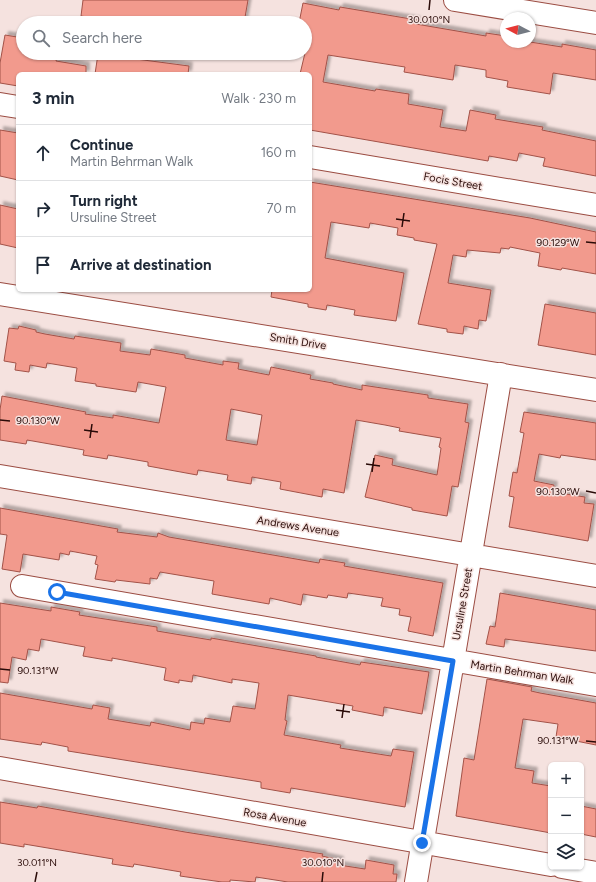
<!DOCTYPE html>
<html lang="en">
<head>
<meta charset="utf-8">
<style>
	body { margin:0; font-family:Figtree,sans-serif; background:#f2f2f3; color:#1f2937 }
	.controls { position:absolute; right:12px; bottom:12px; display:grid; overflow:hidden; border-radius:6px; box-shadow:0 1px 3px #0004 }
	.controls button { width:36px; height:36px; display:grid; place-items:center; padding:0; border:0; border-bottom:1px solid #e0e1e3; background:#fff; color:#1f2937; font:20px sans-serif }
	.compass { position:absolute; left:500px; top:12px; width:36px; height:36px; border-radius:50%; background:#fff; box-shadow:0 1px 3px #0004; rotate:277deg }
	.stop { position:absolute; width:12px; height:12px; margin:-9px; border:3px solid #1a73e8; border-radius:50%; background:#fff }
	.stop.end { background:#1a73e8; border-color:#fff; box-shadow:0 1px 4px #0008 }
	.list { margin:0; padding:0; list-style:none }
	h2 { display:flex; justify-content:space-between; align-items:center; height:52px; margin:0; padding:0 16px; font-size:17px }
	h2 small { font-size:13px; font-weight:400; color:#747a83 }
	.list li { display:grid; grid-template-columns:26px 1fr auto; gap:12px; align-items:center; box-sizing:border-box; height:56px; padding:0 16px; border-top:1px solid #e0e1e3 }
	.list b { display:block; font-size:15px; white-space:nowrap }
	.list p { margin:0; font-size:13px; white-space:nowrap; color:#747a83 }
	.list em { font-size:13px; font-style:normal; color:#747a83 }
	.icon { flex:none; width:22px; height:22px; fill:none; stroke:currentColor; stroke-width:2; stroke-linecap:round; stroke-linejoin:round }
	.map { position:relative; flex:none; width:596px; height:882px; overflow:hidden }
	.search { position:absolute; background:#fff; box-shadow:0 1px 3px #0004; left:16px; top:16px; width:296px; height:44px; display:flex; align-items:center; gap:10px; box-sizing:border-box; padding:0 14px; border-radius:22px; color:#747a83; font-size:15px }
	.panel { position:absolute; background:#fff; box-shadow:0 1px 3px #0004; left:16px; top:72px; width:296px; height:220px; border-radius:6px }
	.map>svg:first-child { display:block }
	.building { fill:#f29a8d; stroke:#a25248; fill-rule:evenodd; filter:url(#shadow) }
	.lines { fill:none; stroke-linecap:round; stroke-linejoin:round }
	.minor-casing { stroke:#9b4c42; stroke-width:24 }
	.minor { stroke:#fff; stroke-width:22 }
	.route { stroke:#1a73e8; stroke-width:5 }
	.ticks { fill:none; stroke:#2a0b08; stroke-width:1.5 }
	.labels { text-anchor:middle; stroke-width:3; stroke-linejoin:round; paint-order:stroke }
	.street-label { font-size:11px; fill:#2a0b08; stroke:#f5e2df }
	.ticks-label { font-size:10px; text-anchor:middle; fill:#2a0b08; stroke:#f5e2df; stroke-width:3; stroke-linejoin:round; paint-order:stroke }
</style>
</head>
<body>
<div class="map">
<svg width="596" height="882" viewBox="0 0 596 882">
	<defs>
		<filter id="shadow"><feDropShadow dx="3.5" dy="-3.5" stdDeviation="1" flood-color="#0004"/></filter>
	</defs>
	<rect width="100%" height="100%" fill="#f5e2df"/>
	<path class="building" d="M 83,0 L 248,0 L 244,23 L 122,23 L 81,16 Z
		M 303,3 L 339,10 L 340,7 L 417,20 L 416,24 L 486,36 L 486,33 L 506,36 L 506,42 L 530,42 L 562,47 L 562,44 L 596,50 L 596,80 L 553,73 L 550,94 L 507,87 L 508,81 L 486,77 L 486,70 L 455,65 L 453,80 L 404,72 L 405,67 L 328,55 L 323,82 L 375,91 L 376,89 L 409,94 L 408,104 L 443,110 L 440,127 L 466,131 L 470,110 L 496,115 L 495,119 L 543,127 L 542,130 L 596,141 L 596,176 L 543,166 L 545,158 L 519,153 L 517,161 L 489,156 L 488,161 L 310,130 L 310,74 L 300,74 L 305,53 L 305,23 L 299,23 Z
		M 5,35 L 23,38 L 23,53 L 58,53 L 56,61 L 86,66 L 86,74 L 18,74 L 18,86 L 0,83 L 0,63 Z
		M 98,54 L 189,66 L 188,74 L 95,74 Z
		M 0,130 L 18,133 L 18,180 L 0,176 Z
		M 310,182 L 530,218 L 596,232 L 596,274 L 562,268 L 561,270 L 538,266 L 540,253 L 510,247 L 509,249 L 501,248 L 500,253 L 467,250 L 466,257 L 453,255 L 448,283 L 491,290 L 486,321 L 479,320 L 478,329 L 464,326 L 463,334 L 447,332 L 447,329 L 418,324 L 437,244 L 414,240 L 414,238 L 397,235 L 398,228 L 370,223 L 369,228 L 331,222 L 325,258 L 404,273 L 396,321 L 354,315 L 355,310 L 327,305 L 326,310 L 308,307 L 308,304 L 271,297 L 272,290 L 310,290 Z
		M 0,205 L 18,209 L 18,248 L 0,244 Z
		M 545,304 L 596,313 L 596,355 L 538,345 Z
		M 19,326 L 36,330 L 36,332 L 45,334 L 74,339 L 75,336 L 121,343 L 120,351 L 150,355 L 151,349 L 185,355 L 185,358 L 223,365 L 223,361 L 239,363 L 238,369 L 269,375 L 271,367 L 311,375 L 310,379 L 333,383 L 333,384 L 362,390 L 362,385 L 428,395 L 428,398 L 468,404 L 465,422 L 469,423 L 458,487 L 452,486 L 447,516 L 412,510 L 412,508 L 365,497 L 375,455 L 393,459 L 392,465 L 437,475 L 441,448 L 439,447 L 441,438 L 399,431 L 400,428 L 385,425 L 356,420 L 344,493 L 323,489 L 322,497 L 280,489 L 281,482 L 252,477 L 251,484 L 227,480 L 228,475 L 198,470 L 197,475 L 148,466 L 148,462 L 108,455 L 107,459 L 83,455 L 84,450 L 27,440 L 26,444 L 0,440 L 0,410 L 2,396 L 86,412 L 85,414 L 113,418 L 113,415 L 159,423 L 166,387 L 138,382 L 136,392 L 96,386 L 96,384 L 75,381 L 77,368 L 47,363 L 46,368 L 30,365 L 29,372 L 15,370 L 16,363 L 4,361 L 9,328 L 18,329 ZM 231,409 L 262,415 L 257,445 L 226,440 Z
		M 524,412 L 596,423 L 596,460 L 561,455 L 560,458 L 539,454 L 534,481 L 554,485 L 553,492 L 585,497 L 584,503 L 594,504 L 588,541 L 509,527 L 514,497 L 509,496 L 513,472 L 517,473 L 524,433 L 520,432 Z
		M 0,508 L 118,529 L 117,532 L 157,537 L 158,533 L 169,537 L 319,563 L 320,559 L 345,563 L 344,566 L 443,583 L 433,636 L 408,631 L 411,617 L 399,615 L 400,609 L 381,606 L 383,598 L 348,593 L 347,598 L 328,595 L 327,598 L 303,594 L 301,605 L 270,598 L 269,604 L 212,594 L 214,581 L 160,572 L 157,579 L 150,578 L 150,584 L 116,580 L 115,582 L 95,579 L 98,565 L 95,564 L 97,556 L 70,551 L 69,555 L 60,553 L 59,560 L 23,554 L 20,572 L 2,569 L 7,535 L 0,534 Z
		M 500,593 L 596,610 L 596,651 L 505,639 L 504,647 L 486,644 L 490,626 L 495,627 Z
		M 0,603 L 51,611 L 51,607 L 80,612 L 79,615 L 157,627 L 157,631 L 211,640 L 211,638 L 316,656 L 316,657 L 360,665 L 361,662 L 429,672 L 422,714 L 384,707 L 383,716 L 352,710 L 353,706 L 288,695 L 285,720 L 287,721 L 284,735 L 341,745 L 340,748 L 391,756 L 393,749 L 414,752 L 405,807 L 291,788 L 290,793 L 261,788 L 261,782 L 68,751 L 68,747 L 42,742 L 41,745 L 0,739 L 0,693 L 92,709 L 93,705 L 110,708 L 108,719 L 150,726 L 151,722 L 190,730 L 191,722 L 204,724 L 205,718 L 230,722 L 233,706 L 255,709 L 259,683 L 232,679 L 232,683 L 193,675 L 192,682 L 179,680 L 179,683 L 164,680 L 166,668 L 112,658 L 112,661 L 83,656 L 85,647 L 41,639 L 39,651 L 28,649 L 26,660 L 12,657 L 8,683 L 0,682 Z
		M 487,679 L 532,687 L 531,691 L 540,693 L 596,703 L 596,745 L 556,737 L 558,724 L 523,719 L 515,768 L 534,771 L 532,783 L 551,786 L 551,833 L 456,816 L 464,758 L 474,760 Z
		M 0,802 L 37,808 L 38,806 L 185,832 L 323,854 L 322,856 L 340,860 L 339,865 L 365,869 L 366,860 L 394,865 L 393,874 L 397,874 L 396,882 L 288,882 L 256,877 L 255,882 L 230,880 L 230,882 L 222,882 L 180,876 L 181,872 L 134,864 L 133,867 L 112,864 L 113,859 L 24,844 L 24,847 L 0,843 Z
		M 581,806 L 596,809 L 596,837 L 581,834 Z"/>
	<g class="lines">
		<defs>
			<path id="minor" d="M 455,0 L 596,23
				M 0,104 L 18,107
				M 310,157 L 596,205
				M 0,294 L 596,390
				M 0,476 L 596,576
				M 22,586 L 596,685
				M 0,768 L 551,865
				M 562,867 L 596,873
				M 416,882 L 501,374"/>
		</defs>
		<use href="#minor" class="minor-casing"/>
		<use href="#minor" class="minor"/>
	</g>
	<g class="lines">
		<path class="route" d="M 57,592 L 453,661 L 422,843"/>
	</g>
	<path class="ticks" d="M 429,10 L 430,0M 396,219 L 410,221M 402,227 L 404,213M 586,242 L 596,243M 0,420 L 10,421M 84,430 L 98,432M 90,438 L 92,424M 366,464 L 380,466M 372,472 L 374,458M 586,491 L 596,493M 0,669 L 10,670M 336,710 L 350,712M 342,718 L 344,704M 586,741 L 596,742M 35,882 L 37,872M 322,882 L 323,872"/>
	<g class="labels">
		<g class="street-label">
			<text transform="translate(453 181) rotate(10)" y="4">Focis Street</text>
			<text transform="translate(298 341) rotate(9)" y="4">Smith Drive</text>
			<text transform="translate(298 526) rotate(9)" y="4">Andrews Avenue</text>
			<text transform="translate(462 604) rotate(-80)" y="4">Ursuline Street</text>
			<text transform="translate(522 672) rotate(9)" y="4">Martin Behrman Walk</text>
			<text transform="translate(275 817) rotate(10)" y="4">Rosa Avenue</text>
		</g>
	</g>
	<g class="ticks-label">
		<text x="429" y="23">30.010°N</text>
		<text x="558" y="246">90.129°W</text>
		<text x="38" y="424">90.130°W</text>
		<text x="558" y="495">90.130°W</text>
		<text x="38" y="674">90.131°W</text>
		<text x="558" y="744">90.131°W</text>
		<text x="37" y="866">30.011°N</text>
		<text x="323" y="866">30.010°N</text>
	</g>
</svg>
<div class="controls">
<button>+</button>
<button>−</button>
<button><svg class="icon" aria-label="layers" viewBox="0 0 24 24"><path d="M12 4l9 5-9 5-9-5zM3 14l9 5 9-5"/></svg></button>
</div>
<svg class="compass" viewBox="-18 -18 36 36"><path d="M0-13l5 13h-10z" fill="#e53935"/><path d="M0 13l5-13h-10z" fill="#747a83"/></svg>
<div class="stop" style="left:57px;top:592px"></div>
<div class="stop end" style="left:422px;top:843px"></div>
<div class="search"><svg class="icon" aria-label="search" viewBox="0 0 24 24"><circle cx="10" cy="10" r="6"/><path d="M15 15l6 6"/></svg>Search here</div>
<section class="panel">
<h2>3 min<small>Walk · 230 m</small></h2>
<ul class="list">
<li><svg class="icon" aria-label="ahead" viewBox="0 0 24 24"><path d="M12 20V5M6 11l6-6 6 6"/></svg><div><b>Continue</b><p>Martin Behrman Walk</p></div><em>160 m</em></li>
<li><svg class="icon" aria-label="right" viewBox="0 0 24 24"><path d="M7 20v-9h11M14 6l5 5-5 5"/></svg><div><b>Turn right</b><p>Ursuline Street</p></div><em>70 m</em></li>
<li><svg class="icon" aria-label="arrive" viewBox="0 0 24 24"><path d="M6 21V4h12l-3 4 3 4H6"/></svg><div><b>Arrive at destination</b></div></li>
</ul>
</section>
</div>
</body>
</html>
